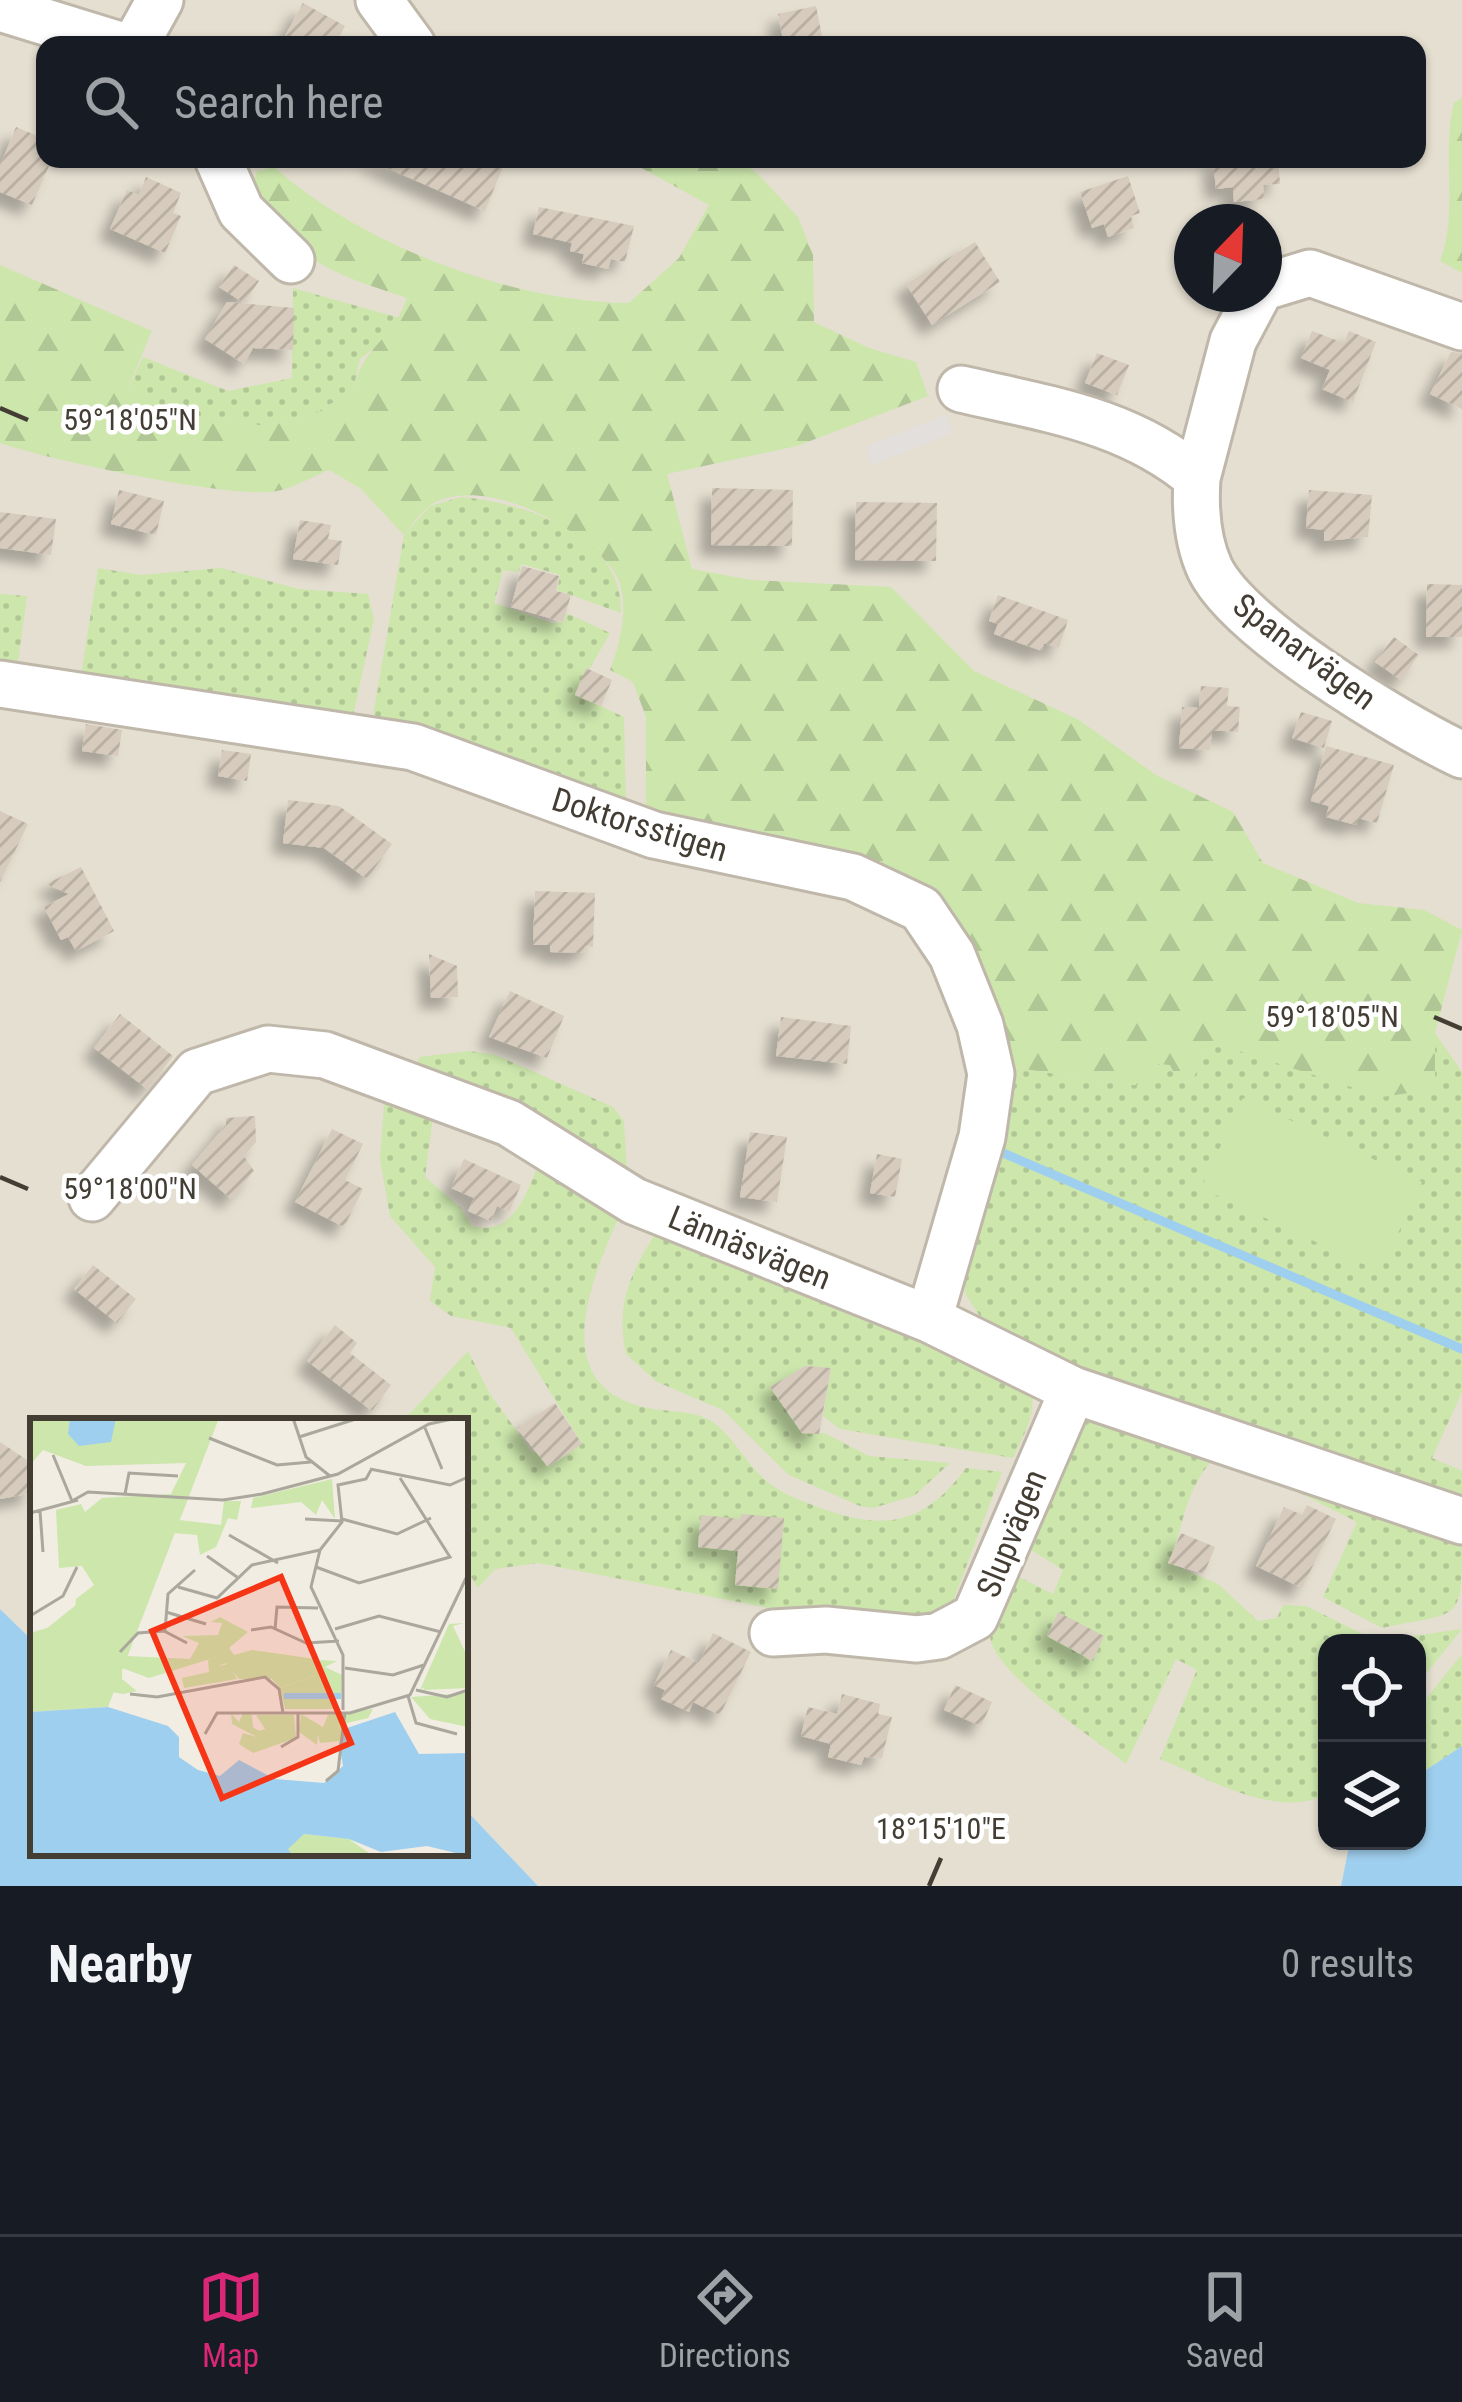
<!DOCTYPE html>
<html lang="en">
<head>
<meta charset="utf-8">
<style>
	body { margin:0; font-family:"Roboto Condensed",sans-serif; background:#20242c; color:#f1f3f6 }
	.controls { position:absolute; right:36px; bottom:36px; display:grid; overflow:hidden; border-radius:24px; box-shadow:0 3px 9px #0004 }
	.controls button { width:108px; height:108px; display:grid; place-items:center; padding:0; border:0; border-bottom:3px solid #363941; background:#171b24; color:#f1f3f6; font:60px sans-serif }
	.compass { position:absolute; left:1174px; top:204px; width:108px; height:108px; border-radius:50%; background:#171b24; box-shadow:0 3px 9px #0004; rotate:23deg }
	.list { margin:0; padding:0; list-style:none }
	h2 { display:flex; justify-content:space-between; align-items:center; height:156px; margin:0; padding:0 48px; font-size:51px }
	h2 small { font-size:39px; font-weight:400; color:#9ea1a6 }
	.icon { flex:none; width:66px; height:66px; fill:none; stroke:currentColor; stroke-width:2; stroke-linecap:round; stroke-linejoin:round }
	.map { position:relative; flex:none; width:1462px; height:1886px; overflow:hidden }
	.search { position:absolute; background:#171b24; box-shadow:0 3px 9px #0004; left:36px; right:36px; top:36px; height:132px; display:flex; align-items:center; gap:30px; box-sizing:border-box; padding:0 42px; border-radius:24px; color:#9ea1a6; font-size:45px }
	.sheet { height:348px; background:#171b24 }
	nav { display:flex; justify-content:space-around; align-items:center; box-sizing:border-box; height:168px; border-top:3px solid #363941; background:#171b24; font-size:33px; color:#9ea1a6 }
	nav a { display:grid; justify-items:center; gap:6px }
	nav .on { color:#db2777 }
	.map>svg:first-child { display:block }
	.residential { fill:#e5dfd1; fill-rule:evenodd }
	.grass { fill:url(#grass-dots) }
	.forest { fill:url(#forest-firs) }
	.pitch { fill:#cce6ac }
	.parking { fill:#e2dfdc }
	.water { fill:#9fcfee }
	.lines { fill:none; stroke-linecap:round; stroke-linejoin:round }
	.stream { stroke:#9fcfee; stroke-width:9 }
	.building { fill:url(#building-hatch); filter:url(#shadow) }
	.minor-casing { stroke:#bfb7a9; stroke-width:51 }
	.minor { stroke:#fff; stroke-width:45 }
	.ticks { fill:none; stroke:#433d34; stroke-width:4.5 }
	.labels { text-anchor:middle; stroke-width:9; stroke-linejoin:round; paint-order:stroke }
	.street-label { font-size:33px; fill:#433d34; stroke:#fff }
	.inset-river { fill:none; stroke:#9fcfee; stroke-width:6 }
	.inset-road { fill:none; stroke:#aba79d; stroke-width:3 }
	.view { fill:#f63516; fill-opacity:0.15; stroke:#f63516; stroke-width:6 }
	.inset-edge { fill:none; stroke:#433d34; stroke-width:6 }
	.ticks-label { font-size:30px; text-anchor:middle; fill:#433d34; stroke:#fff; stroke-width:9; stroke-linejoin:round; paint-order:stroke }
</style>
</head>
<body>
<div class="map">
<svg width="1462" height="1886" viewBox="0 0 1462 1886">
	<defs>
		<pattern id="grass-dots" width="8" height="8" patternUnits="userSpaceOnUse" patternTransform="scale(3)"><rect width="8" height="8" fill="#cce6ac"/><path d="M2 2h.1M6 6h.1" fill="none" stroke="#b0c695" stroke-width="1.8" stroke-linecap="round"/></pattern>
		<pattern id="forest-firs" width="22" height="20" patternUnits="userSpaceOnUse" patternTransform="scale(3)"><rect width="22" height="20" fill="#cce6ac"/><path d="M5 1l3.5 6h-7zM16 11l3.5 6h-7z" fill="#b0c695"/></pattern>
		<pattern id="building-hatch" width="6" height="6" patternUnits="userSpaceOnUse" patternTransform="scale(3)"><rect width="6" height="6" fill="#d6cbbc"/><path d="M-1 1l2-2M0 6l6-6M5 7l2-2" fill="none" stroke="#b9afa2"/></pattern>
		<filter id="shadow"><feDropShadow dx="-11" dy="11" stdDeviation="6" flood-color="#0004"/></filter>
	</defs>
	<rect width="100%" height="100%" fill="#f1ede3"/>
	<path class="residential" d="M 0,0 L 1462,0 L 1462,1746 L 1417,1776 L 1417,1643 L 1327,1643 L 1327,1841 L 1350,1841 L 1341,1886 L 538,1886 L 465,1809 L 465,1421 L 33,1421 L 33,1641 L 0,1609 ZM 45,45 L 1417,45 L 1417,159 L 45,159 ZM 1192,222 L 1264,222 L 1264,294 L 1192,294 Z"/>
	<path class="grass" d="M 293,288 L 400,318 L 395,331 L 360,359 L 353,390 L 303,421 L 259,425 L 153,409 L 128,389 L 143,357 L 228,391 L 292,378 Z
		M 461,497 C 524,502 624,535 621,613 L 557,590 L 560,575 L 521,564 L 519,572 L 503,570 L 494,603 L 552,623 L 564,622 L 566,613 L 610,633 L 575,694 L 624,717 L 626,807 L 372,722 L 404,535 L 430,506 Z
		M 98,568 L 141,575 L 221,568 L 299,589 L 368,594 L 374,619 L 352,721 L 80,681 Z
		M 0,594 L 27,596 L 17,669 L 0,675 Z
		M 1435,1033 L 1462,1072 L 1462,1392 L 1432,1458 L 1462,1471 L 1462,1504 L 994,1338 L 966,1295 L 957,1251 L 1006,1066 L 1124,1085 L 1158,1064 L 1170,1065 L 1180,1083 L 1193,1080 L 1208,1041 L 1435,1088 Z
		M 469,1051 L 496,1055 L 613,1107 L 624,1121 L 627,1174 L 491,1096 L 416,1067 L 419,1057 Z
		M 397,1092 L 434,1109 L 425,1177 L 460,1207 L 472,1226 C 517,1238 528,1186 543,1154 L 622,1210 C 594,1273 542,1386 648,1408 C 672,1413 698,1409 718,1426 C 734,1440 745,1460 760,1475 C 775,1491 794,1498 815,1506 C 881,1531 922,1528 966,1468 L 1002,1472 L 950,1609 L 941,1617 L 810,1616 L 538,1563 L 495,1569 L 478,1588 L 465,1567 L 465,1421 L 403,1421 L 468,1351 L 490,1394 L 533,1453 L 582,1444 L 511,1328 L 451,1316 L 430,1301 L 435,1267 L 390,1216 L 380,1159 L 384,1104 Z
		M 658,1229 L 1029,1380 C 1039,1410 1026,1430 1013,1458 L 840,1429 L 823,1416 L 831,1369 L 805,1366 L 771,1388 L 802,1433 L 824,1433 L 869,1456 L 950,1463 L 914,1496 L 873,1508 L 860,1506 L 789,1475 L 723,1410 L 657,1382 L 626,1354 C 615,1302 631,1273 658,1229 Z
		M 1085,1407 L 1212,1460 C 1183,1495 1185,1523 1169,1563 L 1218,1584 L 1258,1621 L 1277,1618 L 1283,1605 L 1306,1606 L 1377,1641 L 1462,1629 L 1417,1685 L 1417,1643 L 1327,1643 L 1327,1794 C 1277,1820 1209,1779 1160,1759 L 1197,1670 L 1176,1659 L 1126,1764 C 1093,1737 1006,1682 992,1644 C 983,1622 1000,1592 1007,1571 L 1053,1594 L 1063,1570 L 1025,1546 Z
		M 1285,1471 L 1462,1539 C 1462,1625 1462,1611 1382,1628 L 1323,1597 L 1357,1522 L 1286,1486 Z
		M 1462,1654 L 1462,1746 L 1417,1776 L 1417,1710 Z"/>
	<path class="forest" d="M 1462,98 L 1462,273 L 1440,261 C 1459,212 1441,156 1454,103 Z
		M 625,159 L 738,159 L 758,174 L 798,217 L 813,255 L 814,322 L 869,348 L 916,362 L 928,396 L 797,446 L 667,474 L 692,569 L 751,580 L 891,587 L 974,671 L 1079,720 L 1156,775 L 1233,812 L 1263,863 L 1358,903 L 1424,910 L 1462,930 L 1435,1033 L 1435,1089 L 1382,1097 L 1208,1041 L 1193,1080 L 1179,1083 L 1170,1065 L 1158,1064 L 1143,1085 L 1124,1085 L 1006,1066 L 933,903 L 646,817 L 646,717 L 633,682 L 610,670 C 621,642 632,597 613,570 C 582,526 480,472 429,506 C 420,513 411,526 404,535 L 360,488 L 329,470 C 313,476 294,488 277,491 C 235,500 45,459 0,443 L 0,265 L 152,331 L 128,388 L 153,409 L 259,425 L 303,421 L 353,390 C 364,343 390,345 407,298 C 332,273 291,261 252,189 L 257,171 L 274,167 C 362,245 511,302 629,303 L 679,258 L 709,205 Z"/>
	<path class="pitch" d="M 1243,1098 L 1422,1182 L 1380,1272 L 1201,1188 Z"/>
	<path class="parking" d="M 945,415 L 953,433 L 872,465 L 865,447 Z"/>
	<path class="water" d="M 0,1609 L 33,1641 L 33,1853 L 465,1853 L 465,1809 L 538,1886 L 0,1886 Z
		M 1462,1746 L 1462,1886 L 1341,1886 L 1350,1841 L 1417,1841 L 1417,1776 Z"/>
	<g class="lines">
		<path class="stream" d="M 996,1150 L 1462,1349"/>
	</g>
	<path class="building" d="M 303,3 L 345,26 L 335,45 L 280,45 Z
		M 816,6 L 823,41 L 784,45 L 778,14 Z
		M 16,127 L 45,139 L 45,159 L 52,159 L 32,205 L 0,192 L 0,166 Z
		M 506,159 L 485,211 L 369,160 L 369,159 Z
		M 1213,159 L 1278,159 L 1280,184 L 1263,185 L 1264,199 L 1234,202 L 1233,187 L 1216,189 Z
		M 1128,176 L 1140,213 L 1131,216 L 1134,228 L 1108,237 L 1104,224 L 1092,228 L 1080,192 Z
		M 146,177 L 181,193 L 173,213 L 181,216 L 165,253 L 110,229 L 127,190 L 139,195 Z
		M 539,207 L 634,226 L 625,262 L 611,259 L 608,269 L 582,263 L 584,254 L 570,251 L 572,243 L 533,234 Z
		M 975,242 L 1000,282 L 932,325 L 906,284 Z
		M 234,265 L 259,281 L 244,303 L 219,287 Z
		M 227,302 L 294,308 L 293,350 L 253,348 L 244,364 L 205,339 Z
		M 1312,331 L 1344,343 L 1349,331 L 1376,342 L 1353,402 L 1322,389 L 1330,370 L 1301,358 Z
		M 1451,352 L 1462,353 L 1462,409 L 1430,394 Z
		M 1097,353 L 1129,365 L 1117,395 L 1085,383 Z
		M 712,488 L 793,490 L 792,546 L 711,545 Z
		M 119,490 L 164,501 L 156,535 L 111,524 Z
		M 1309,490 L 1372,495 L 1368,537 L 1324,541 L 1324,530 L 1306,528 Z
		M 856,502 L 937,503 L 936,561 L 855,560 Z
		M 0,512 L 56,519 L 51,555 L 0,548 Z
		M 300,520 L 331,525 L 328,539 L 342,541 L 338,565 L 293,559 Z
		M 522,566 L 559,576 L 556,591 L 571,595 L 563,622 L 511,607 Z
		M 1427,584 L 1462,585 L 1462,637 L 1426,637 Z
		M 998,595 L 1068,620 L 1059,648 L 1044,643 L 1042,651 L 994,634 L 998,624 L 989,621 Z
		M 1394,637 L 1419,655 L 1401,680 L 1375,662 Z
		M 586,668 L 612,680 L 601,706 L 575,695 Z
		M 1201,686 L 1229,688 L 1227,706 L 1240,707 L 1238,732 L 1212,730 L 1210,750 L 1179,748 L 1182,707 L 1199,708 Z
		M 1301,712 L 1332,721 L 1324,748 L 1292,738 Z
		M 86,724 L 122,730 L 118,756 L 82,751 Z
		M 1326,746 L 1394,765 L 1377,823 L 1358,818 L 1356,825 L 1326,817 L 1329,806 L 1311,801 Z
		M 222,750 L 251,754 L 247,781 L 218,776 Z
		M 288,800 L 339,806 L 392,844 L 367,879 L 324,848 L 283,843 Z
		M 0,811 L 28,824 L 0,882 Z
		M 81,867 L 114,931 L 76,951 L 68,937 L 61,940 L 44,907 L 69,894 L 46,884 Z
		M 535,891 L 595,893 L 593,947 L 585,946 L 584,953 L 550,952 L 550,945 L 533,945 Z
		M 429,954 L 457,966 L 458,997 L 431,998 Z
		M 510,991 L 564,1016 L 547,1058 L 489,1037 Z
		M 120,1014 L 173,1056 L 147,1089 L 94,1048 Z
		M 781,1017 L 851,1026 L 847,1064 L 776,1056 Z
		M 255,1116 L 256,1142 L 244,1156 L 254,1171 L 231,1199 L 192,1165 L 226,1125 L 226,1118 Z
		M 332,1129 L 363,1144 L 345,1180 L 363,1189 L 344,1227 L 295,1202 Z
		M 750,1132 L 787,1137 L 777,1202 L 740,1197 Z
		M 877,1154 L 902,1159 L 895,1197 L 870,1193 Z
		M 464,1159 L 521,1185 L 509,1212 L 497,1206 L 491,1221 L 468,1211 L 474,1198 L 451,1188 Z
		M 93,1265 L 136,1299 L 117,1323 L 74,1289 Z
		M 335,1325 L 357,1343 L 350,1353 L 391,1385 L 372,1411 L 307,1361 Z
		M 805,1366 L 831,1368 L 819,1434 L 802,1433 L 770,1387 Z
		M 555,1403 L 582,1444 L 548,1467 L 517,1428 Z
		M 0,1442 L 33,1464 L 33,1493 L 0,1499 Z
		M 1307,1505 L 1336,1519 L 1302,1588 L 1256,1566 L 1284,1507 L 1302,1515 Z
		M 741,1514 L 784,1518 L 778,1589 L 735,1585 L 738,1551 L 698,1547 L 701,1515 L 740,1519 Z
		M 1181,1533 L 1215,1547 L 1204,1574 L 1168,1563 Z
		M 1058,1612 L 1104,1636 L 1093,1661 L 1047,1636 Z
		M 713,1633 L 751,1652 L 720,1715 L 693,1702 L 689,1712 L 661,1699 L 665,1690 L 654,1685 L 671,1650 L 699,1663 Z
		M 955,1685 L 992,1702 L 981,1726 L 944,1710 Z
		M 842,1694 L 880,1704 L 878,1714 L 892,1717 L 882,1758 L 864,1757 L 861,1765 L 828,1757 L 831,1744 L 801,1736 L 808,1707 L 837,1714 Z"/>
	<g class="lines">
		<defs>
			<path id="minor" d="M 379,0 L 412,45
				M 0,8 L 120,45
				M 135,45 L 160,0
				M 218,159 L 241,211 L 291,260
				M 1264,287 L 1310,273 L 1462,327
				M 961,389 C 1047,409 1129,420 1197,478 C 1195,509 1197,541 1210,569 C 1240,630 1399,725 1462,755
				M 1197,478 L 1233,341 L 1258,294
				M 0,684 L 413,747 L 654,835 L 853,877 L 921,909 L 952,955 L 980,1025 L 991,1074 L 982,1137 L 929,1319
				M 92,1198 L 197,1072 L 268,1049 L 325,1055 L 509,1123 L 634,1201 L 929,1319 L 1073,1390 L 1462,1521
				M 773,1633 L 826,1630 L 917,1639 L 939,1636 L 975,1617 L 1073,1390"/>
		</defs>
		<use href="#minor" class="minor-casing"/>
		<use href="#minor" class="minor"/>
	</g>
	<path class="ticks" d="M 0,408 L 28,420M 1434,1017 L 1462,1029M 0,1177 L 28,1189M 929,1886 L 941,1858"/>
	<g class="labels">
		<g class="street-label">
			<text transform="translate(1305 651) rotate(37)" y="12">Spanarvägen</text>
			<text transform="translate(640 824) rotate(17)" y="12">Doktorsstigen</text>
			<text transform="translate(750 1247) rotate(22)" y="12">Lännäsvägen</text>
			<text transform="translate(1011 1533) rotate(-68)" y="12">Slupvägen</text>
		</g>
	</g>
	<g transform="translate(30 1418)">
		<rect width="438" height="438" fill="#f1ede3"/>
		<path d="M 434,205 L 423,208 L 438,240 L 390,272 L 419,206 ZM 190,238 L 199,244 L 188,248 L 199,246 L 207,261 L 154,270 L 152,260 L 179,254 L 178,242 ZM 290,242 L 307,243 L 295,249 L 312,257 L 311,281 L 303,282 L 310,291 L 255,291 L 250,270 L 284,258 ZM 436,275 L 438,309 L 400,301 L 381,279 ZM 343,291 L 338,300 L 317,305 L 310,323 L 290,325 L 288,316 L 287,327 L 269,314 L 271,296 L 293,309 L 298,297 ZM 201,295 L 209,304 L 213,295 L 222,297 L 223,309 L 229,313 L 235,311 L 226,297 L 264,297 L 266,320 L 223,335 L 209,326 L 213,315 L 227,319 L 202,306 Z" fill="#cce6ac"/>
		<path d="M 302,61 L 305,101 L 292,82 L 286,97 L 271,84 L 221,90 L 223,80 ZM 194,83 L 211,83 L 207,102 L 198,100 L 186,129 L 170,137 L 167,117 L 144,115 L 150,102 L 191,107 ZM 46,187 L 108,207 L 97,238 L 160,241 L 169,225 L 152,218 L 188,217 L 192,205 L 181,204 L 190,199 L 218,214 L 199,230 L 204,237 L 222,232 L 286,241 L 289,256 L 250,270 L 242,261 L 209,261 L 190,238 L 119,260 L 92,250 L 92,261 L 107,273 L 93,276 L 0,258 L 11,215 ZM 438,240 L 438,270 L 393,272 L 401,257 ZM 274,416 L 319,421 L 343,438 L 263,438 L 257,431 Z" fill="#cce6ac"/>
		<path d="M 0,0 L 189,0 L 78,289 L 0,294 L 0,215 L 44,202 L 46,181 L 64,167 L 52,148 L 29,150 L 26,92 L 51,86 L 55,94 L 72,80 L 141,76 L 156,45 L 56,48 L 13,32 L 0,47 Z" fill="#cce6ac"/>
		<path d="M 40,0 L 86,0 L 81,24 L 49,28 L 38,16 ZM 78,289 L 138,308 L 149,319 L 149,339 L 168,352 L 190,358 L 209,342 L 245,361 L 294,365 L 313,348 L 309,325 L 317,310 L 365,294 L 389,336 L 438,335 L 438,438 L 397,428 L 351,434 L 319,421 L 274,416 L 258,431 L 263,438 L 0,438 L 0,294 Z" fill="#9fcfee"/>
		<path class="inset-river" d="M 254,278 L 311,278M 0,431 L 219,393 L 438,386M 212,438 L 218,395"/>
		<path class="inset-road" d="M 263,0 L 276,39 L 300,58M 395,10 L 412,51M 269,19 L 329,0M 179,20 L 247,47 L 281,44M 23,37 L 42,83M 340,51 L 420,67 L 438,59M 95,76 L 99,55 L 148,58M 42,83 L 58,74 L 193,82 L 232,76 L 308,56 L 399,6 L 427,0M 10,93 L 13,134M 0,95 L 48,82M 275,101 L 312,103M 312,101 L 367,116 L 401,100M 199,117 L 248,145M 177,138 L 207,159M 286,149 L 329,165 L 420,139 L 370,60M 148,169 L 187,180 L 222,147 L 290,132M 136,194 L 176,206M 0,198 L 33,178 L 47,149M 245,211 L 247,189 L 288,190M 305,211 L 349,198 L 411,214M 221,212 L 241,209 L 276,225 L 309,223M 135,213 L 138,176 L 165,152M 90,234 L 108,215 L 134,213 L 157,225M 315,250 L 363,257 L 394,247M 386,272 L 417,279 L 438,272M 100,276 L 127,279 L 235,259 L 249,271 L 253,295M 378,278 L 386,305 L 427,316M 313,292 L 313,237 L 281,169 L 290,132 L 312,104 L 308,67 L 336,61 L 341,52M 175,316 L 187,295 L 320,295 L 380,277 L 438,156M 251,329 L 268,319 L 268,296M 296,363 L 308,353 L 315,294"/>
		<path class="view" d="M 251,159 L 321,325 L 192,380 L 122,213 Z"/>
		<rect width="438" height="438" class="inset-edge"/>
	</g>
	<g class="ticks-label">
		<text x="130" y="430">59°18'05"N</text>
		<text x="1332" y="1027">59°18'05"N</text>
		<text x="130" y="1199">59°18'00"N</text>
		<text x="941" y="1839">18°15'10"E</text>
	</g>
</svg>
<div class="controls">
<button><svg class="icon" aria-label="locate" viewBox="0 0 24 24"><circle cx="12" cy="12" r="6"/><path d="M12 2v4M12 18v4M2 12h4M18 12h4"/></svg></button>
<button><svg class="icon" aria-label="layers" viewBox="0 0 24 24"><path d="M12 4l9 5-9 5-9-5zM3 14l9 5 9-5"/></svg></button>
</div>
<svg class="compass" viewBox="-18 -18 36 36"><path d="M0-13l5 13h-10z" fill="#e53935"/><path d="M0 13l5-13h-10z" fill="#9ea1a6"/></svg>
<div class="search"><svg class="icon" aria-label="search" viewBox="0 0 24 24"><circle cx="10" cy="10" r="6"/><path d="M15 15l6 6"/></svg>Search here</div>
</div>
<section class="sheet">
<h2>Nearby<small>0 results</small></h2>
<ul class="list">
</ul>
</section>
<nav>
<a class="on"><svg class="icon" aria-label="map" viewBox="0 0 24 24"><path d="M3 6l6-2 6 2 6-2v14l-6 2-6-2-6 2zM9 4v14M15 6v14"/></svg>Map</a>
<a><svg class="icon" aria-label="directions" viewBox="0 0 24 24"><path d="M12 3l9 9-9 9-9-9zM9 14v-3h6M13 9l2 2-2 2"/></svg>Directions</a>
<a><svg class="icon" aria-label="saved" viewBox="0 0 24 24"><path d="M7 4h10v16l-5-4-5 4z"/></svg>Saved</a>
</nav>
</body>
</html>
